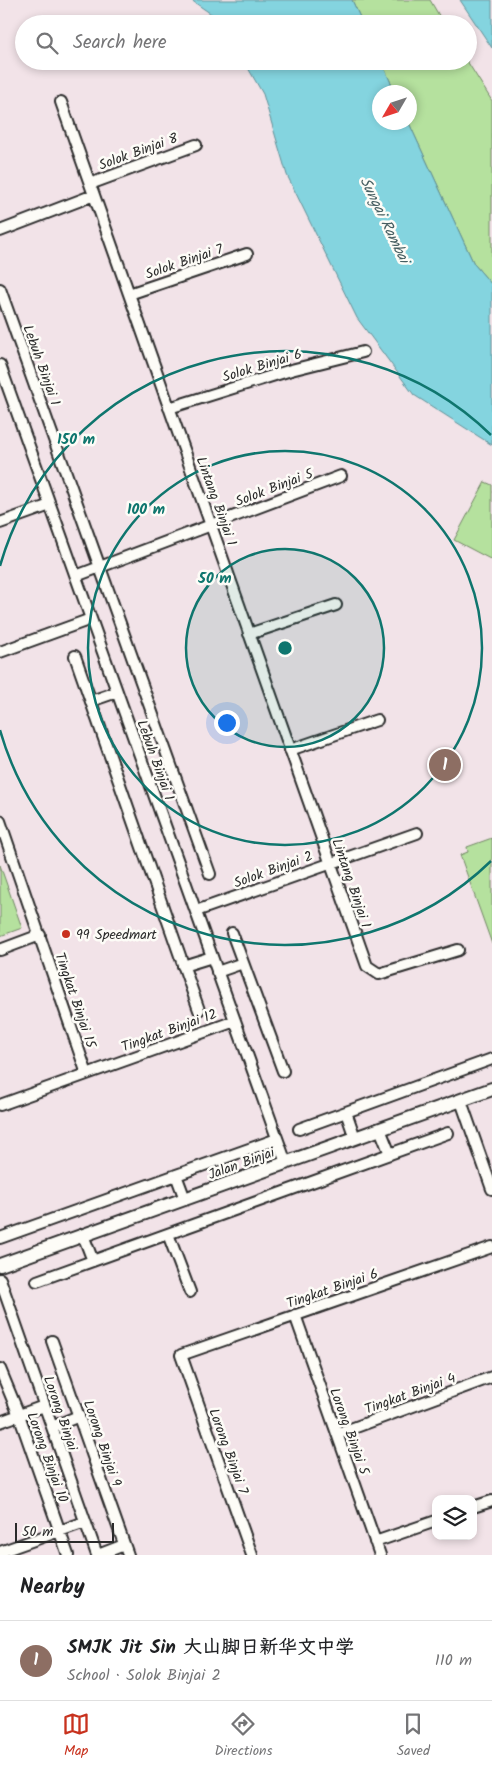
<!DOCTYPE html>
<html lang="en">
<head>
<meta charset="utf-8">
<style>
	body { margin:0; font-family:Kalam,"LXGW WenKai TC",sans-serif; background:#f6f6f6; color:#202124 }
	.controls { position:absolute; right:15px; bottom:15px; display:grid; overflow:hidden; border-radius:10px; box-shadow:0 2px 8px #0003 }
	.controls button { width:45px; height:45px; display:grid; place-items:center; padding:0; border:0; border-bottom:1px solid #e0e0e0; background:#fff; color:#202124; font:25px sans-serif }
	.compass { position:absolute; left:372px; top:85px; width:45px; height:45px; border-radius:50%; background:#fff; box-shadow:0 2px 8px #0003; rotate:231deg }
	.scale { position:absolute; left:15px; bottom:12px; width:99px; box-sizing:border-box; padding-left:5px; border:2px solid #2b2b2b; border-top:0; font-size:14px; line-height:18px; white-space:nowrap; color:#2b2b2b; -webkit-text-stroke:4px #fdfcf7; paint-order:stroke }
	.you { position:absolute; left:226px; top:722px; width:18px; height:18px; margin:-12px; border:4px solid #fff; border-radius:50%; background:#1a73e8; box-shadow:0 0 0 8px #1a73e833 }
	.badge { display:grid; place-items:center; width:32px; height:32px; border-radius:50%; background:#c8321e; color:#fff; font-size:16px; font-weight:700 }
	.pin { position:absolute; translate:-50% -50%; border:2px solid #fff; box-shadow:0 1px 5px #0006 }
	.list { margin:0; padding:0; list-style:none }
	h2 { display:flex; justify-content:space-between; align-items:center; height:65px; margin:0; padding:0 20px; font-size:21px }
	h2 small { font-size:16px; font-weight:400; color:#757577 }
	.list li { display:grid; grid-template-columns:32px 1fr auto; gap:15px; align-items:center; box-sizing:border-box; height:80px; padding:0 20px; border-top:1px solid #e0e0e0 }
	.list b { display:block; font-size:19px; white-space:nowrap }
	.list p { margin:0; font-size:16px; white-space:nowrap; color:#757577 }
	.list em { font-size:16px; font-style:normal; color:#757577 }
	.icon { flex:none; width:28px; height:28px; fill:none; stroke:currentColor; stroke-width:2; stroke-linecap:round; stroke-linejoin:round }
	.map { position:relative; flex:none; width:492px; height:1555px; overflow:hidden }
	.search { position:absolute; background:#fff; box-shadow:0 2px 8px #0003; left:15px; right:15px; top:15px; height:55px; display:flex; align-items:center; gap:12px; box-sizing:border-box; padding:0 18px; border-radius:28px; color:#757577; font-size:19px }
	.sheet { height:145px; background:#fff }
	nav { display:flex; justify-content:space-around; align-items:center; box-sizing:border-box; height:70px; border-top:1px solid #e0e0e0; background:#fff; font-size:14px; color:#757577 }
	nav a { display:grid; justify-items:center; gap:2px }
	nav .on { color:#c8321e }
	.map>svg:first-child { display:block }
	.green { fill:#b5e19e; stroke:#708664 }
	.water { fill:#84d4df; stroke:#609097 }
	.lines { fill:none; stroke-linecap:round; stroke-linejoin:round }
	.minor-casing { stroke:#2b2b2b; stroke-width:14 }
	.tertiary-casing { stroke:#2b2b2b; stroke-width:16 }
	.minor { stroke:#fdfcf7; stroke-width:10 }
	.tertiary { stroke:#fdfcf7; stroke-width:12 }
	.ring { fill:none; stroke:#0f766e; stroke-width:2.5 }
	.poi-dot { fill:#c8321e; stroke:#fdfcf7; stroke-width:2 }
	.labels { text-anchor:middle; stroke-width:5; stroke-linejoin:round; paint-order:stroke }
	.street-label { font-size:14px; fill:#2b2b2b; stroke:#fdfcf7 }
	.poi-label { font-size:14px; fill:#2b2b2b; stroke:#fdfcf7; text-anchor:start }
	.water-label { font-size:15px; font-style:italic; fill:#465e61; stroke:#fdfcf7 }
	.centre { fill:#0f766e; stroke:#fdfcf7; stroke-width:2.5 }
	.ring-label { font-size:15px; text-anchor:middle; font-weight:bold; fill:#0f766e; stroke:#fdfcf7; stroke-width:5; stroke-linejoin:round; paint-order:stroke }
</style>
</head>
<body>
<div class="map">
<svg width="492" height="1555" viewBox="0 0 492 1555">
	<rect width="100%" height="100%" fill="#f2e3e8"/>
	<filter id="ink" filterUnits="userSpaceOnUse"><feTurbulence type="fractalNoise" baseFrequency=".02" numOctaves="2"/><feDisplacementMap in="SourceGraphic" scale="10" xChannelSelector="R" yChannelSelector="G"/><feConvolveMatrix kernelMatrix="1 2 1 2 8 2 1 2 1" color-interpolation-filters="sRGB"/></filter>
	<g filter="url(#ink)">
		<path class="green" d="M 352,0 L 430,0 L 444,24 L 363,24 Z
			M 381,61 L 467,61 L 492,101 L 492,285 L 474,264 L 409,123 L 410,92 L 395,92 Z
			M 485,482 L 492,485 L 492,560 L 454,540 Z
			M 492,838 L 492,944 L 460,855 L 468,852 L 467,847 Z
			M 0,865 L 22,928 L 0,936 Z"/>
		<path class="water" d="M 191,0 L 352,0 L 363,24 L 222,24 L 220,20 Z
			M 460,0 L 492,0 L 492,48 Z
			M 244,61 L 381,61 L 395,92 L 380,92 L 380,122 L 409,123 L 474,264 L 492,285 L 492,445 L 414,395 L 357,318 L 287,175 L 263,94 Z"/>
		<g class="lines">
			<defs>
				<path id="minor" d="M 61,102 L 367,966 L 379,974 L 458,950
					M 90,184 L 196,145
					M 0,231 L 94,195
					M 0,289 L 210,874
					M 129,294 L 247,254
					M 0,365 L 286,1163
					M 169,408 L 291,370 L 363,352
					M 0,523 L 50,505
					M 76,576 L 341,476
					M 249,634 L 336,605
					M 0,652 L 91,619
					M 75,656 L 199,1010
					M 91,701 L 117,692
					M 290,750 L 377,720
					M 0,821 L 87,1074
					M 196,911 L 417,833
					M 232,933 L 283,1071
					M 0,950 L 40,935
					M 183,966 L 212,957
					M 217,972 L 243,963
					M 461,1101 L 492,1189
					M 0,1105 L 235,1021
					M 346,1112 L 492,1059
					M 299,1129 L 346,1112 L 355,1138
					M 380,1129 L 390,1154
					M 176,1175 L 185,1199
					M 168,1234 L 190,1292
					M 83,1235 L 93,1261
					M 0,1238 L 277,1139
					M 0,1279 L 97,1555
					M 37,1281 L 448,1133
					M 295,1315 L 380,1555
					M 52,1341 L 128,1555
					M 0,1369 L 19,1415 L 68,1555
					M 0,1422 L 44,1406
					M 52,1427 L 79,1416
					M 337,1434 L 492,1377
					M 473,1507 L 492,1501
					M 375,1542 L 436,1521
					M 0,1552 L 85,1522
					M 98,1555 L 124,1545
					M 252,1555 L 181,1355 L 492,1247"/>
				<path id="tertiary" d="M 0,1265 L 492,1089"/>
			</defs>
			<use href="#minor" class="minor-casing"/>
			<use href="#tertiary" class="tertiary-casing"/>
			<use href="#minor" class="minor"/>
			<use href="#tertiary" class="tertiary"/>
		</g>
	</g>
	<circle cx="285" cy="648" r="99" fill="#0f766e" fill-opacity=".12"/>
	<g class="ring">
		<circle cx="285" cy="648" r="99"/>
		<circle cx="285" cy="648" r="197"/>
		<path d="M491 861A296 296 0 0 1 0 730M0 566A296 296 0 0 1 491 435"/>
	</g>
	<circle class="poi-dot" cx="66" cy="934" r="5"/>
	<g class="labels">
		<g class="street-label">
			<text transform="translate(138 151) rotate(-20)" y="5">Solok Binjai 8</text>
			<text transform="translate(184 261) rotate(-19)" y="5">Solok Binjai 7</text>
			<text transform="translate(42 365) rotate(70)" y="5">Lebuh Binjai 1</text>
			<text transform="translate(262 365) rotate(-17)" y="5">Solok Binjai 6</text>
			<text transform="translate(274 487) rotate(-21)" y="5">Solok Binjai 5</text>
			<text transform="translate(217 501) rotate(70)" y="5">Lintang Binjai 1</text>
			<text transform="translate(156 760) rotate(70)" y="5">Lebuh Binjai 1</text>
			<text transform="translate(273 869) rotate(-20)" y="5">Solok Binjai 2</text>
			<text transform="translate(352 883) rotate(71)" y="5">Lintang Binjai 1</text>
			<text transform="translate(76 1000) rotate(71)" y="5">Tingkat Binjai 15</text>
			<text transform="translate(169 1030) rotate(-20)" y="5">Tingkat Binjai 12</text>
			<text transform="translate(241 1163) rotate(-20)" y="5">Jalan Binjai</text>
			<text transform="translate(332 1288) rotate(-19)" y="5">Tingkat Binjai 6</text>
			<text transform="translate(410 1393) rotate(-20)" y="5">Tingkat Binjai 4</text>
			<text transform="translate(61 1413) rotate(71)" y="5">Lorong Binjai</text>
			<text transform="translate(350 1431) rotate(70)" y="5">Lorong Binjai 5</text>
			<text transform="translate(103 1443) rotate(71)" y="5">Lorong Binjai 9</text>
			<text transform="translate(229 1451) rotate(70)" y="5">Lorong Binjai 7</text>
			<text transform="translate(48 1457) rotate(70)" y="5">Lorong Binjai 10</text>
		</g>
		<g class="poi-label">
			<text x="76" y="939">99 Speedmart</text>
		</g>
		<g class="water-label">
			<text transform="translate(385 220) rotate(64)" y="5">Sungai Rambai</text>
		</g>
	</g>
	<circle cx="285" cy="648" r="8" class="centre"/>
	<g class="ring-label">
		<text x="76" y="444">150 m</text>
		<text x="146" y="514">100 m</text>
		<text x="215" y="583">50 m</text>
	</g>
</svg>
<div class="controls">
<button><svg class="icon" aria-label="layers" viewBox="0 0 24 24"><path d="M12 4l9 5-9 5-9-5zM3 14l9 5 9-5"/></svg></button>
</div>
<svg class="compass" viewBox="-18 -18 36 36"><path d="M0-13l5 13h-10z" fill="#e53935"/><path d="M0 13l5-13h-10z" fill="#757577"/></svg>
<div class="scale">50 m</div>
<div class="you"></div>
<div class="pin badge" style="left:445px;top:765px;background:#8d6e63">1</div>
<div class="search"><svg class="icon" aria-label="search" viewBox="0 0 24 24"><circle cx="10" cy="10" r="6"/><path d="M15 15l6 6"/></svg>Search here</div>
</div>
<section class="sheet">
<h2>Nearby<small></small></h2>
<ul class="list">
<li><span class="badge" style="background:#8d6e63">1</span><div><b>SMJK Jit Sin 大山脚日新华文中学</b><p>School · Solok Binjai 2</p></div><em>110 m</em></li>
</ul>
</section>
<nav>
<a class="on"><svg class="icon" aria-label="map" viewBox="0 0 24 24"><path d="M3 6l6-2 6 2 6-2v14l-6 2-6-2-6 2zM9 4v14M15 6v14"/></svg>Map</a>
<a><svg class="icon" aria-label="directions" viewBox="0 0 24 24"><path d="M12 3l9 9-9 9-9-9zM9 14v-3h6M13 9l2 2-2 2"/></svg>Directions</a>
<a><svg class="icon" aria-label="saved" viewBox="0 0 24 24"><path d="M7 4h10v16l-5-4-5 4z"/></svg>Saved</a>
</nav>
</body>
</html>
